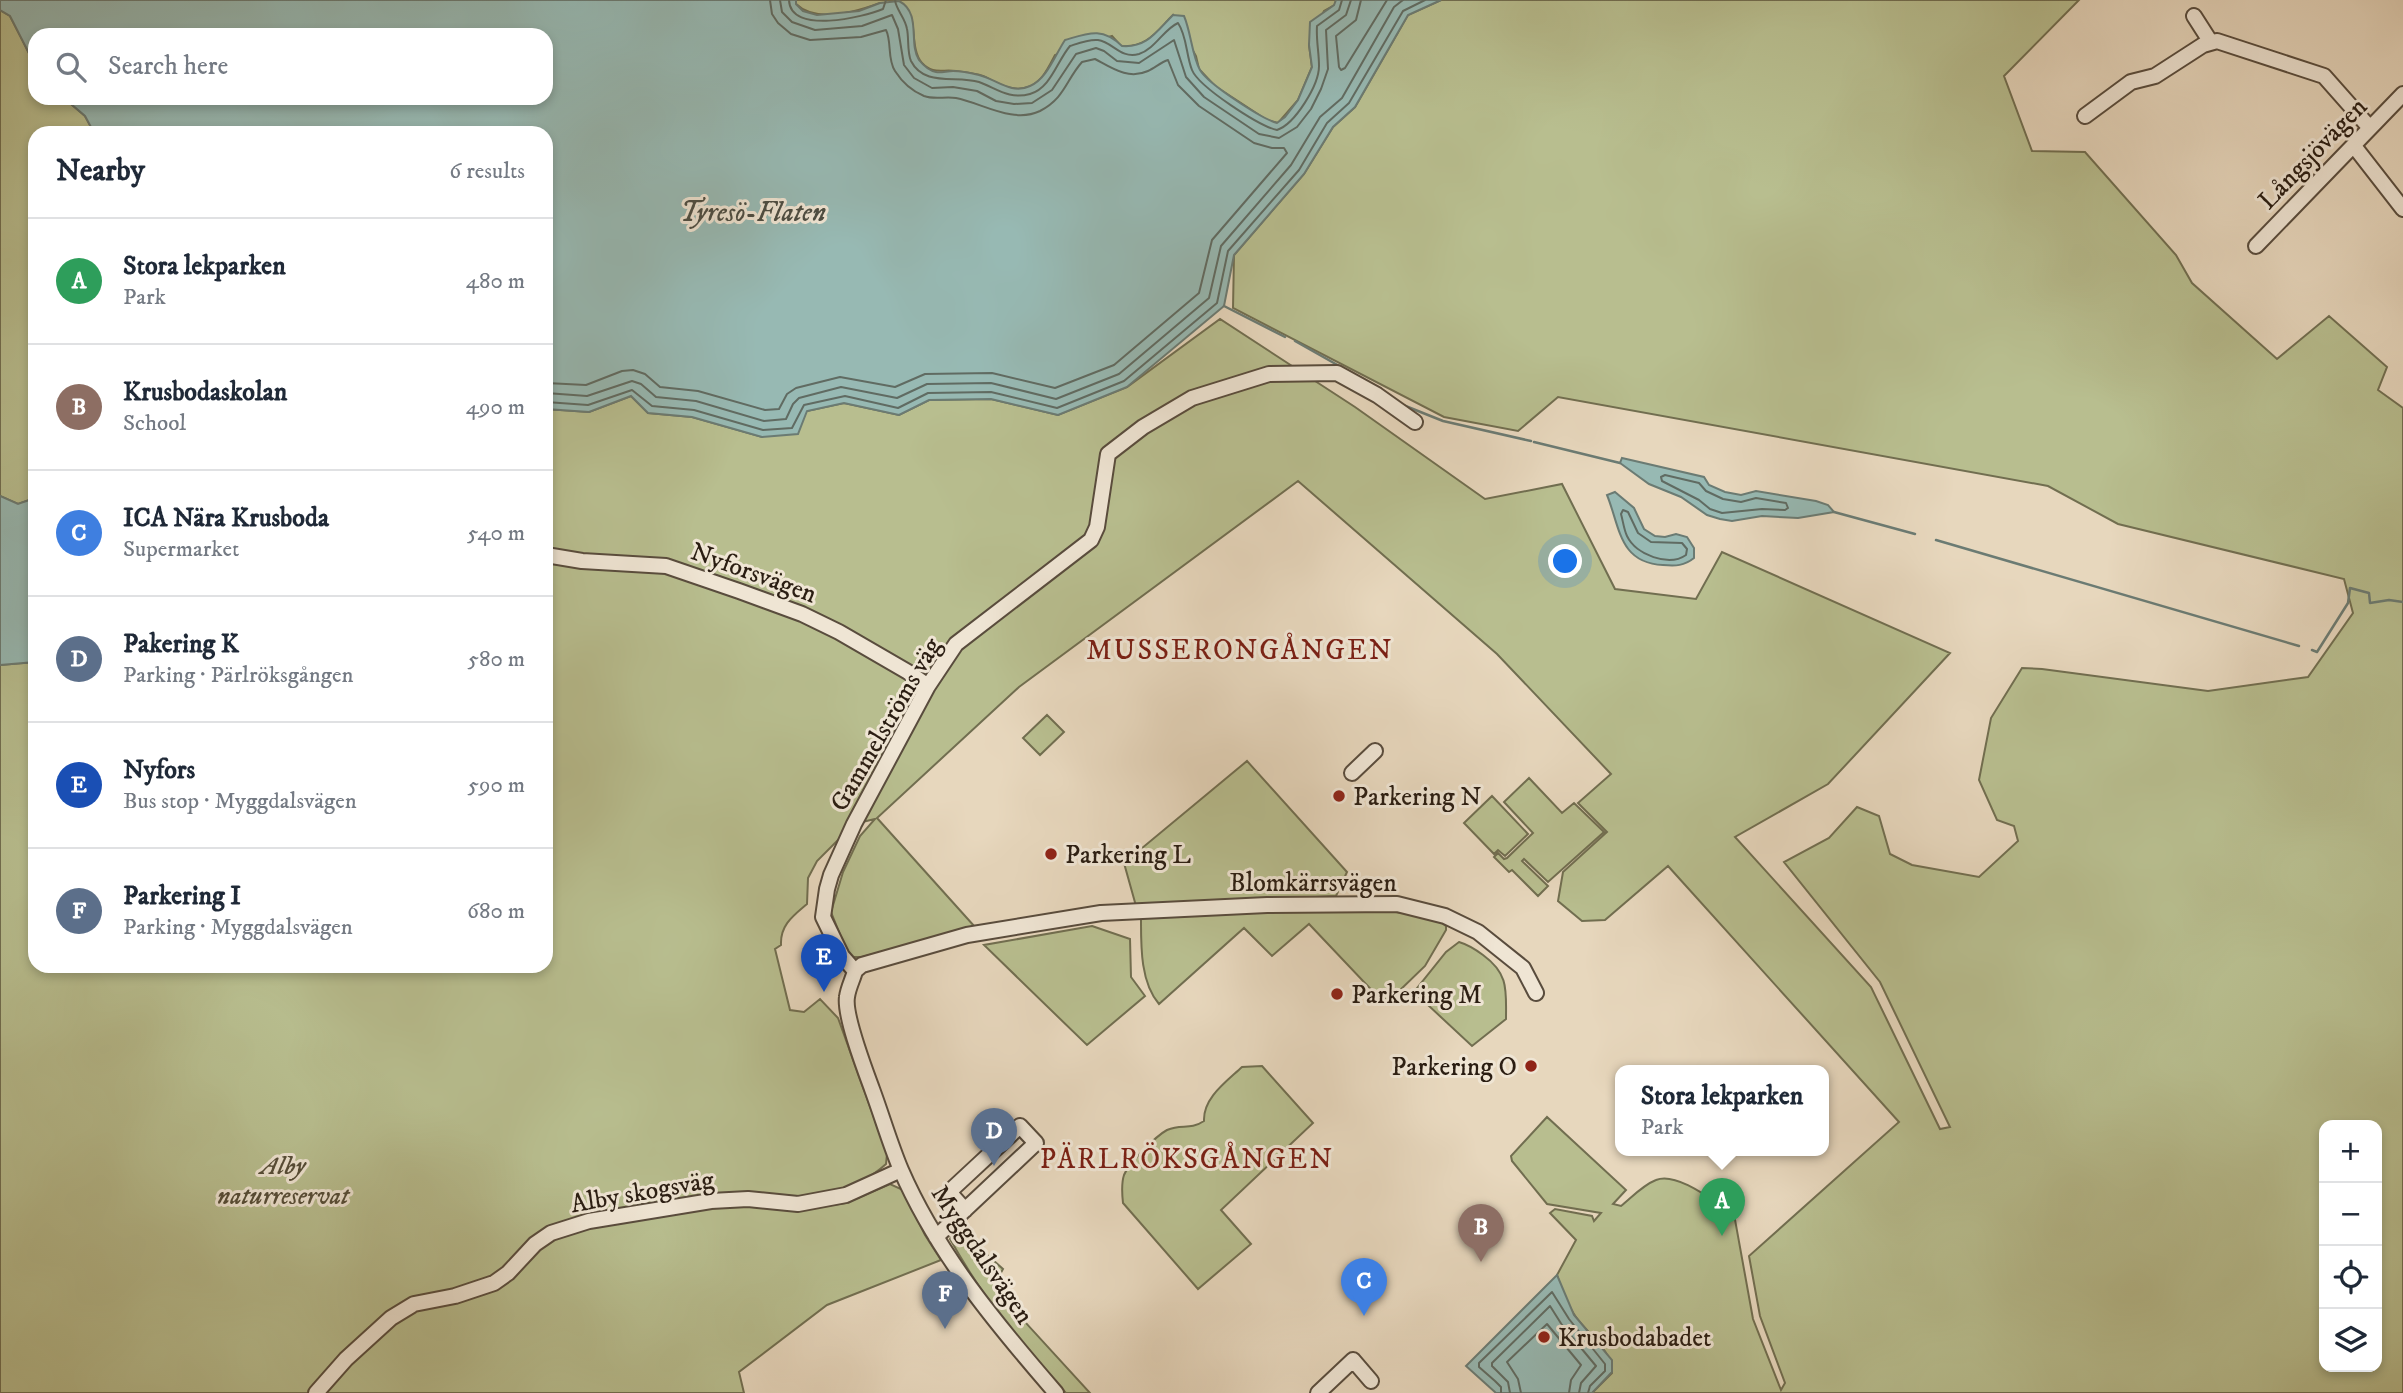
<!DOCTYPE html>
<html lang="en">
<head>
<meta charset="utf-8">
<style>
	body { margin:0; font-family:"IM FELL DW Pica",serif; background:#f2f2f3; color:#1f2937 }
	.controls { position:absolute; right:21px; bottom:21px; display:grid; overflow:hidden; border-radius:14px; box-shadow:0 4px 10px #0003 }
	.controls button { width:63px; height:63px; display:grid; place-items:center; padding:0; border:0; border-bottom:2px solid #e0e1e3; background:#fff; color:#1f2937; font:35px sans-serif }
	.you { position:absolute; left:1566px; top:562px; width:24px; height:24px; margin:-18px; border:5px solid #fff; border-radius:50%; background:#1a73e8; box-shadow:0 0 0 10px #1a73e833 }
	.badge { display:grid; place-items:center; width:46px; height:46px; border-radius:50%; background:#db2777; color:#fff; font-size:23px; font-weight:700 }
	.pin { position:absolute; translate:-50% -58px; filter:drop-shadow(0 2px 4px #0008) }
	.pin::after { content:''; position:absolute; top:37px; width:24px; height:21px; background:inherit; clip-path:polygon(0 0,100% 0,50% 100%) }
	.popup { position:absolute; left:1615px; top:1065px; width:214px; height:91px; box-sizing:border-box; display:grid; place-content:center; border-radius:14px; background:#fff; filter:drop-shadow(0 2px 5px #0005); font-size:23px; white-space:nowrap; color:#747a83 }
	.popup b { font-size:26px; color:#1f2937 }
	.popup::after { content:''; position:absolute; left:50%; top:100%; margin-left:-14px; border:14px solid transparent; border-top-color:#fff }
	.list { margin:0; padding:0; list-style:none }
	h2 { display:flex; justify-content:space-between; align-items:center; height:91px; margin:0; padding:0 28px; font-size:30px }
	h2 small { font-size:23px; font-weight:400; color:#747a83 }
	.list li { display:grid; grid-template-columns:46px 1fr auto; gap:21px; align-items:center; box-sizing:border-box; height:126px; padding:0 28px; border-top:2px solid #e0e1e3 }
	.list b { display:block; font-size:26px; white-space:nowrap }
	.list p { margin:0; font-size:23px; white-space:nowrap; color:#747a83 }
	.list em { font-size:23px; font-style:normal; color:#747a83 }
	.icon { flex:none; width:38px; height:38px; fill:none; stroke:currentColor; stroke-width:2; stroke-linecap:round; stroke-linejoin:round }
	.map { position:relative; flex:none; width:2403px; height:1393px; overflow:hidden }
	.search { position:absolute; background:#fff; box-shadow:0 4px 10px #0003; left:28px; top:28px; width:525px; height:77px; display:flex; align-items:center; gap:18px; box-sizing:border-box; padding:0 24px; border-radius:21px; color:#747a83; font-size:26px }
	.panel { position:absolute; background:#fff; box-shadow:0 4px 10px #0003; left:28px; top:126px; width:525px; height:847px; border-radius:21px }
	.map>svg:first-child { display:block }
	.green { fill:#b8be8f; stroke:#716e50; stroke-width:2; fill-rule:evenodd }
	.water { fill:#97b9b3; stroke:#6b7b73; stroke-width:2 }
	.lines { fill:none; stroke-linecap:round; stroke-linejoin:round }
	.shore { stroke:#606b62; stroke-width:2 }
	.stream { stroke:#6b7b73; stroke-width:2.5 }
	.minor-casing { stroke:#594c3d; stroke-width:18 }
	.minor { stroke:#efe5d4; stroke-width:14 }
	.poi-dot { fill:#8f2418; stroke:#efe5d4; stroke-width:2.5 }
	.labels { text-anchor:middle; stroke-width:6; stroke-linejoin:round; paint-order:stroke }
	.street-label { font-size:26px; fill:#2a1d12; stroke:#efe5d4 }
	.poi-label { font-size:26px; fill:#2a1d12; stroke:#efe5d4; text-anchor:start }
	.park-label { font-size:26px; font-style:italic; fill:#554d38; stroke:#efe5d4 }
	.water-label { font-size:28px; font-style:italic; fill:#4b4c42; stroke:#efe5d4 }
	.neighbourhood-label { font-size:28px; letter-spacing:2px; fill:#7a1f14; stroke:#efe5d4 }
</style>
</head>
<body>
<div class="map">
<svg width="2403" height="1393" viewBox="0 0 2403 1393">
	<rect width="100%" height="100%" fill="#e7d7bd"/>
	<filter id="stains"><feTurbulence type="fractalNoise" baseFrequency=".00286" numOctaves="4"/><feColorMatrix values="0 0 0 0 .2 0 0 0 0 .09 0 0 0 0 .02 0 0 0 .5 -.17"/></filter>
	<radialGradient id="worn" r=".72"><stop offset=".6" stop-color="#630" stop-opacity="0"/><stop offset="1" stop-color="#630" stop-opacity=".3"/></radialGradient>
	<path class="green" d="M 796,0 L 1336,0 L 1335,5 L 1324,11 L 1309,45 L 1312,67 L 1298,100 L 1278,123 L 1267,120 L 1215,86 L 1199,69 L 1196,56 L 1173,15 C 1156,32 1147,48 1121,46 L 1112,36 L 1055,55 C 1049,66 1042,83 1028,87 C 1011,93 997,82 983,76 C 975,73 964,72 956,71 C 942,69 933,75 922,63 C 912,52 915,30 911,16 L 880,3 C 856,12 817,24 796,4 Z
		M 1441,0 L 2079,0 L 2004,76 L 2032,151 L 2085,152 L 2176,255 L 2192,283 L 2277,359 L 2329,316 L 2387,367 L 2378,390 L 2403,408 L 2403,1393 L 1592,1393 L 1612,1373 C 1613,1351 1588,1334 1576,1317 C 1567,1305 1562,1290 1557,1275 L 1576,1240 L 1550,1213 L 1555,1209 L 1592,1216 L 1594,1221 L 1601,1213 L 1547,1204 L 1512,1161 L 1511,1156 L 1547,1117 L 1626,1190 L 1613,1204 L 1621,1206 C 1632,1197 1643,1185 1656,1180 C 1677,1171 1716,1203 1734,1214 L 1753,1319 L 1781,1390 L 1785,1383 L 1760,1316 L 1749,1256 L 1899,1122 L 1668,866 L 1605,920 L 1582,921 L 1558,901 L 1563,872 L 1607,832 L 1578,803 L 1611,774 L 1497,654 L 1298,481 L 1019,687 L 877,818 L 975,927 L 862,957 L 853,957 L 847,952 L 831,912 L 843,872 L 860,836 L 875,819 L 854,824 L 817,861 L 808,878 L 807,904 C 793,916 780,925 781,945 L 775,949 L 790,1010 L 804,1012 L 820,999 L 838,1018 L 887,1154 L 886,1164 C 847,1200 791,1199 740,1202 L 797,1210 L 846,1203 L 890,1184 L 903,1190 L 925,1235 L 941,1260 L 827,1305 L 739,1372 L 744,1393 L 0,1393 L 0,665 L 35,662 L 35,966 L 546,966 L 546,409 L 589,412 L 631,396 L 648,413 L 692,417 L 762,437 L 807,411 L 844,403 L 899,415 L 929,400 L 991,399 L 1058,415 L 1127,387 L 1220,319 L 1355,407 L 1485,499 L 1562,484 L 1615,589 L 1696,599 L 1722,552 L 1950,653 L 1828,784 L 1735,837 L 1871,987 L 1940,1129 L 1950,1127 L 1880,982 L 1784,862 L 1829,838 L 1857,807 L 1879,816 L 1890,854 L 1912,865 L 1979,877 L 2018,841 L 2014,826 L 1997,820 L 1979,780 L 1991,718 L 2022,668 L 2042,669 L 2208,691 L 2308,677 L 2353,613 L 2344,579 L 2118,524 L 2048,486 L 1558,397 L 1518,431 L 1444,417 L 1233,308 L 1234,255 L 1304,174 L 1333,127 L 1355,107 L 1408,15 ZM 2324,1125 L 2377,1125 L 2377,1367 L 2324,1367 Z
		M 0,10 L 10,16 L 35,65 L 35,98 L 64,98 L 85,116 L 92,129 L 100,133 L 35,133 L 35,498 L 18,504 L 0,496 Z
		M 1047,715 L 1064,732 L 1040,755 L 1023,738 Z
		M 1247,761 L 1347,872 L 1336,896 L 1136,906 L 1124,863 Z
		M 1529,778 L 1562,813 L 1574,803 L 1604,832 L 1548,882 L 1524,859 L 1522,861 L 1548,886 L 1538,896 L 1512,870 L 1509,872 L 1494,857 L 1498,853 L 1504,859 L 1507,858 L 1533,833 L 1504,802 Z
		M 1492,796 L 1528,834 L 1505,856 L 1498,850 L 1494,854 L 1464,823 Z
		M 1268,912 C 1306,912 1419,903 1446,926 L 1446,930 L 1425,966 L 1397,993 L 1393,991 L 1392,998 L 1381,1000 L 1309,924 L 1272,956 L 1244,928 L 1159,1004 C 1140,982 1141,945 1141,917 Z
		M 1092,926 L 1130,939 L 1131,977 L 1145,996 L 1087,1045 L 984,945 Z
		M 1459,942 C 1469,945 1475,949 1483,955 C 1509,974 1506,990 1506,1019 L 1472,1046 L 1414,992 L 1446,952 Z
		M 1262,1066 L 1313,1123 L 1221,1210 L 1251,1244 L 1198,1289 L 1123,1203 C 1122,1194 1121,1184 1124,1175 C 1129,1163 1156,1136 1167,1130 C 1182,1123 1189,1131 1204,1121 C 1203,1098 1226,1082 1242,1067 Z
		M 956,1227 L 1003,1269 L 993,1287 L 1090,1393 L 1066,1393 C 1021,1348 981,1294 950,1239 Z"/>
	<path class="water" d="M 0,0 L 796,0 L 796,4 L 803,11 L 817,15 L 859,11 L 880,3 L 899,1 C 922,13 908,43 919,60 C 923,65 930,71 936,72 C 941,73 947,71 953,71 C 961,71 971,73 979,75 C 996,79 1011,95 1030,86 C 1047,79 1055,55 1065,40 C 1089,33 1102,27 1122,46 C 1147,48 1156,32 1173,15 L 1184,16 C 1191,32 1192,56 1200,70 C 1208,84 1262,119 1277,123 L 1285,117 L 1298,100 L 1312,67 L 1309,45 L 1310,22 L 1334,5 L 1336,0 L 1441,0 L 1408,15 L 1355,107 L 1333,127 L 1304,174 L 1234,255 L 1224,306 L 1127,387 L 1058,415 L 991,399 L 929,400 L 899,415 L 844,403 L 807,411 L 798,434 L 762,437 L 692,417 L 648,413 L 631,396 L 589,412 L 546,409 L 546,133 L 100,133 L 92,129 L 85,116 L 64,98 L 546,98 L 546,35 L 35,35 L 35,65 L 10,16 L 0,10 Z
		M 1622,458 L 1704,477 L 1709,485 L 1725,492 L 1741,495 L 1756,491 L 1816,501 L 1828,505 L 1834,512 L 1798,518 L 1762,516 L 1732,521 L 1720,519 L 1707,515 L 1681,497 L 1649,484 L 1620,463 Z
		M 1615,492 L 1634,508 L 1644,529 L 1655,536 L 1665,537 L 1676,534 L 1687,537 L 1694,548 L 1694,558 C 1684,566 1676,566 1663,565 C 1619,563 1620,527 1607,495 Z
		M 0,496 L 18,504 L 35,498 L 35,662 L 0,665 Z
		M 1557,1275 L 1574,1315 L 1612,1360 L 1612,1372 L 1592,1393 L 1496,1393 L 1466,1366 Z"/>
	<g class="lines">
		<path class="shore" d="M 780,0 L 782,12 L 792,22 L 815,30 L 862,26 L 892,15 L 898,29 L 904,65 L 914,78 L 932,88 L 953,87 L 977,91 L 996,101 L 1014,104 L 1032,103 L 1052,90 L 1076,54 L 1096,48 L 1104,51 L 1117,61 L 1139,63 L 1174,40 L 1186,77 L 1204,97 L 1259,134 L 1279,138 L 1297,127 L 1311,109 L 1321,89 L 1328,69 L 1326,30 L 1346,15 L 1351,0
			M 789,0 C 790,35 864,17 883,9 L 886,0
			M 895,0 C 896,10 905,17 907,29 C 909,38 907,52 911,61 C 924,87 956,75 979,82 C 996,88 1009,100 1030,94 C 1051,88 1057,61 1070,46 C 1079,43 1089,39 1098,40 C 1113,42 1120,59 1139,54 C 1155,49 1164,29 1178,23 C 1187,36 1186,55 1192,70 C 1199,87 1259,126 1277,130 C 1295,124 1319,85 1319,66 C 1319,52 1316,40 1317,26 L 1339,10 L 1342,0
			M 1361,0 L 1356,20 L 1336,36 L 1339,67 L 1341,70 L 1345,68 L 1387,0
			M 546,383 L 586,385 L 622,371 L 633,370 L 645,374 L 660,387 L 698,391 L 765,410 L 779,409 L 787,394 L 796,388 L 840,377 L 895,387 L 925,374 L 992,373 L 1055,388 L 1114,365 L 1199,293 L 1212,240 L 1287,153 L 1284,148 L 1272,148 L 1254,143 L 1199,106 L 1178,85 L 1168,60 C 1161,62 1155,68 1148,71 C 1128,80 1112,68 1095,59 L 1082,62 C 1066,80 1065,98 1040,111 C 1013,124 982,103 956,98 C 945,96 935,100 924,96 C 912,91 902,82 895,71 C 887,59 892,42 886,30 L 861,37 L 810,40 L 791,34 L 778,23 L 772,14 L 770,0
			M 546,393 L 587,396 L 632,381 L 641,384 L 656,397 L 696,401 L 764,421 L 786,419 L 793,404 L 799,398 L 841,387 L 897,398 L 927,384 L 991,383 L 1056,399 L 1119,374 L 1209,298 L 1221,246 L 1291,165 L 1320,117 L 1342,98 L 1394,7 L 1403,0
			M 546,402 L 588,405 L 632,390 L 652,406 L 694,410 L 763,430 L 792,428 L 804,405 L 845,396 L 898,408 L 928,393 L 991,392 L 1057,408 L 1124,381 L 1217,303 L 1228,251 L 1299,170 L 1327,123 L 1349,103 L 1403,11 L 1425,0
			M 1665,475 L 1699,483 L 1706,491 L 1723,499 L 1741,502 L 1756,498 L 1786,503 L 1788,508 L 1785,510 L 1762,509 L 1722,513 L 1710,509 L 1699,500 L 1662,481 L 1661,477 Z
			M 1623,510 L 1628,512 L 1638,533 L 1651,542 L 1682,543 L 1687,549 L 1686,555 C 1669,567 1636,555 1627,536 C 1624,530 1623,521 1621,514 Z
			M 1501,1393 L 1501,1387 L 1495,1381 L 1479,1367 L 1479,1363 L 1552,1292 L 1569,1319 L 1605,1364 L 1605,1371 L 1590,1386 L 1588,1393
			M 1510,1393 L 1508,1382 L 1492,1366 L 1492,1363 L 1550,1306 L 1562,1325 L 1596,1366 L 1581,1383 L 1579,1393
			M 1521,1393 L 1518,1379 L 1507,1362 L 1547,1324 L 1581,1365 L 1571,1380 L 1569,1393"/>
		<path class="stream" d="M 1224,306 L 1285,337
			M 1295,341 L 1371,384
			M 1403,405 L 1443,421 L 1531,441
			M 1534,442 L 1620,463
			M 1834,512 L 1915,534
			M 1936,540 L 2299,646
			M 2312,650 L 2317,652 L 2348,603 L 2350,588 L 2369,593 L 2370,603 L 2389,600 L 2403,602"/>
		<defs>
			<path id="minor" d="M 2194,16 L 2210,41
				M 2085,116 L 2131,82 L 2155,76 L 2203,45 L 2217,41 L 2324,76 L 2370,128
				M 2354,146 L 2403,209
				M 2256,246 L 2403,94
				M 546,555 L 582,561 L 666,566 L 739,591 L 802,614 L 839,632 L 908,672 L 928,686
				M 1352,773 L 1375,751
				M 855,971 L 842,956 L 823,917 L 827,889 L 831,875 L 854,824 L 928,686 L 956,644 L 1091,540 L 1097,527 L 1108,454 L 1143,427 L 1192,398 L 1269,374 L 1337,373 L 1377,395 L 1415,422
				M 855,971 L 862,965 L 967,935 L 1101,913 L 1267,905 L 1397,904 L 1445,916 L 1478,932 L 1523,968 L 1536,993
				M 855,971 C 853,979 848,988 847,997 C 844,1015 865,1070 872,1089 C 882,1116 890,1144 901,1170 C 937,1253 997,1325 1056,1393
				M 936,1237 L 1036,1143 L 1020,1126 L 949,1192 L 965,1210
				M 316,1393 L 346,1359 L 391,1318 L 414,1304 L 455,1296 L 494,1283 L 508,1273 L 535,1244 L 551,1233 L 589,1221 L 711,1201 L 748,1199 L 798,1204 L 846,1195 L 901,1170
				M 1318,1393 L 1353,1360 L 1371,1381"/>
		</defs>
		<use href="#minor" class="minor-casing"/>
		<use href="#minor" class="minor"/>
	</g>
	<g class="poi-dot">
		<circle cx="1339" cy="796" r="7"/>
		<circle cx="1051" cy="854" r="7"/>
		<circle cx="1337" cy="994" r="7"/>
		<circle cx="1531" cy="1066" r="7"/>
		<circle cx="1544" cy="1337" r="7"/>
	</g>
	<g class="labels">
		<g class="street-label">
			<text transform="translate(2312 153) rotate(-46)" y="9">Långsjövägen</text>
			<text transform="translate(754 572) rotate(20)" y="9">Nyforsvägen</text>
			<text transform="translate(885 724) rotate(-60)" y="9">Gammelströms väg</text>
			<text x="1313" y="891">Blomkärrsvägen</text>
			<text transform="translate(642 1191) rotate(-10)" y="9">Alby skogsväg</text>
			<text transform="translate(983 1254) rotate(56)" y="9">Myggdalsvägen</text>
		</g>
		<g class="poi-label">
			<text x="1353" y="805">Parkering N</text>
			<text x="1065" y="863">Parkering L</text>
			<text x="1351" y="1003">Parkering M</text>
			<text x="1517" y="1075" text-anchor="end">Parkering O</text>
			<text x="1558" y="1346">Krusbodabadet</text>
		</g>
		<g class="park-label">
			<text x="283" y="1174">Alby<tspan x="283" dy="30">naturreservat</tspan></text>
		</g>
		<g class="water-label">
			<text x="753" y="221">Tyresö-Flaten</text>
		</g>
		<g class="neighbourhood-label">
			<text x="1240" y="659">MUSSERONGÅNGEN</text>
			<text x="1187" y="1168">PÄRLRÖKSGÅNGEN</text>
		</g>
	</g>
	<rect width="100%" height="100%" filter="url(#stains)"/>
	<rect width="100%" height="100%" fill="url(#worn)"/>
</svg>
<div class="controls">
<button>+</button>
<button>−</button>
<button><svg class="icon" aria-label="locate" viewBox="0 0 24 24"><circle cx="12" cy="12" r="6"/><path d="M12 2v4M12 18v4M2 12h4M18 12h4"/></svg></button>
<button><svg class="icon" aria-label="layers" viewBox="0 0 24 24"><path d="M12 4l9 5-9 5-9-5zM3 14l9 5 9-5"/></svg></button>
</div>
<div class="you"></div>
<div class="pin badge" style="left:1722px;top:1236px;background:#2e9e5b">A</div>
<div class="popup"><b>Stora lekparken</b>Park</div>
<div class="pin badge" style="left:1481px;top:1262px;background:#8d6e63">B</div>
<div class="pin badge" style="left:1364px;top:1316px;background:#3f7fe0">C</div>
<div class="pin badge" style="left:994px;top:1166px;background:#5c6f8a">D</div>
<div class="pin badge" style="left:824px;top:992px;background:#1a4fb4">E</div>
<div class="pin badge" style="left:945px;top:1329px;background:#5c6f8a">F</div>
<div class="search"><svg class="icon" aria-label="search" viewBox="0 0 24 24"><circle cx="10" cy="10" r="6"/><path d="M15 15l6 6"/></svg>Search here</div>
<section class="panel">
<h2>Nearby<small>6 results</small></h2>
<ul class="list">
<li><span class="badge" style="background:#2e9e5b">A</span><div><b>Stora lekparken</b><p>Park</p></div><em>480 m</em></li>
<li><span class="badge" style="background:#8d6e63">B</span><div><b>Krusbodaskolan</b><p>School</p></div><em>490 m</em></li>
<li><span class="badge" style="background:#3f7fe0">C</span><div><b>ICA Nära Krusboda</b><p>Supermarket</p></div><em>540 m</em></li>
<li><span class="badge" style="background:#5c6f8a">D</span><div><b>Pakering K</b><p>Parking · Pärlröksgången</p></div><em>580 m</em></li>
<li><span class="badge" style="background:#1a4fb4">E</span><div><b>Nyfors</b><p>Bus stop · Myggdalsvägen</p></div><em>590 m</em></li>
<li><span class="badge" style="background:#5c6f8a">F</span><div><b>Parkering I</b><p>Parking · Myggdalsvägen</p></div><em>680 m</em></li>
</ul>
</section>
</div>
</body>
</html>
